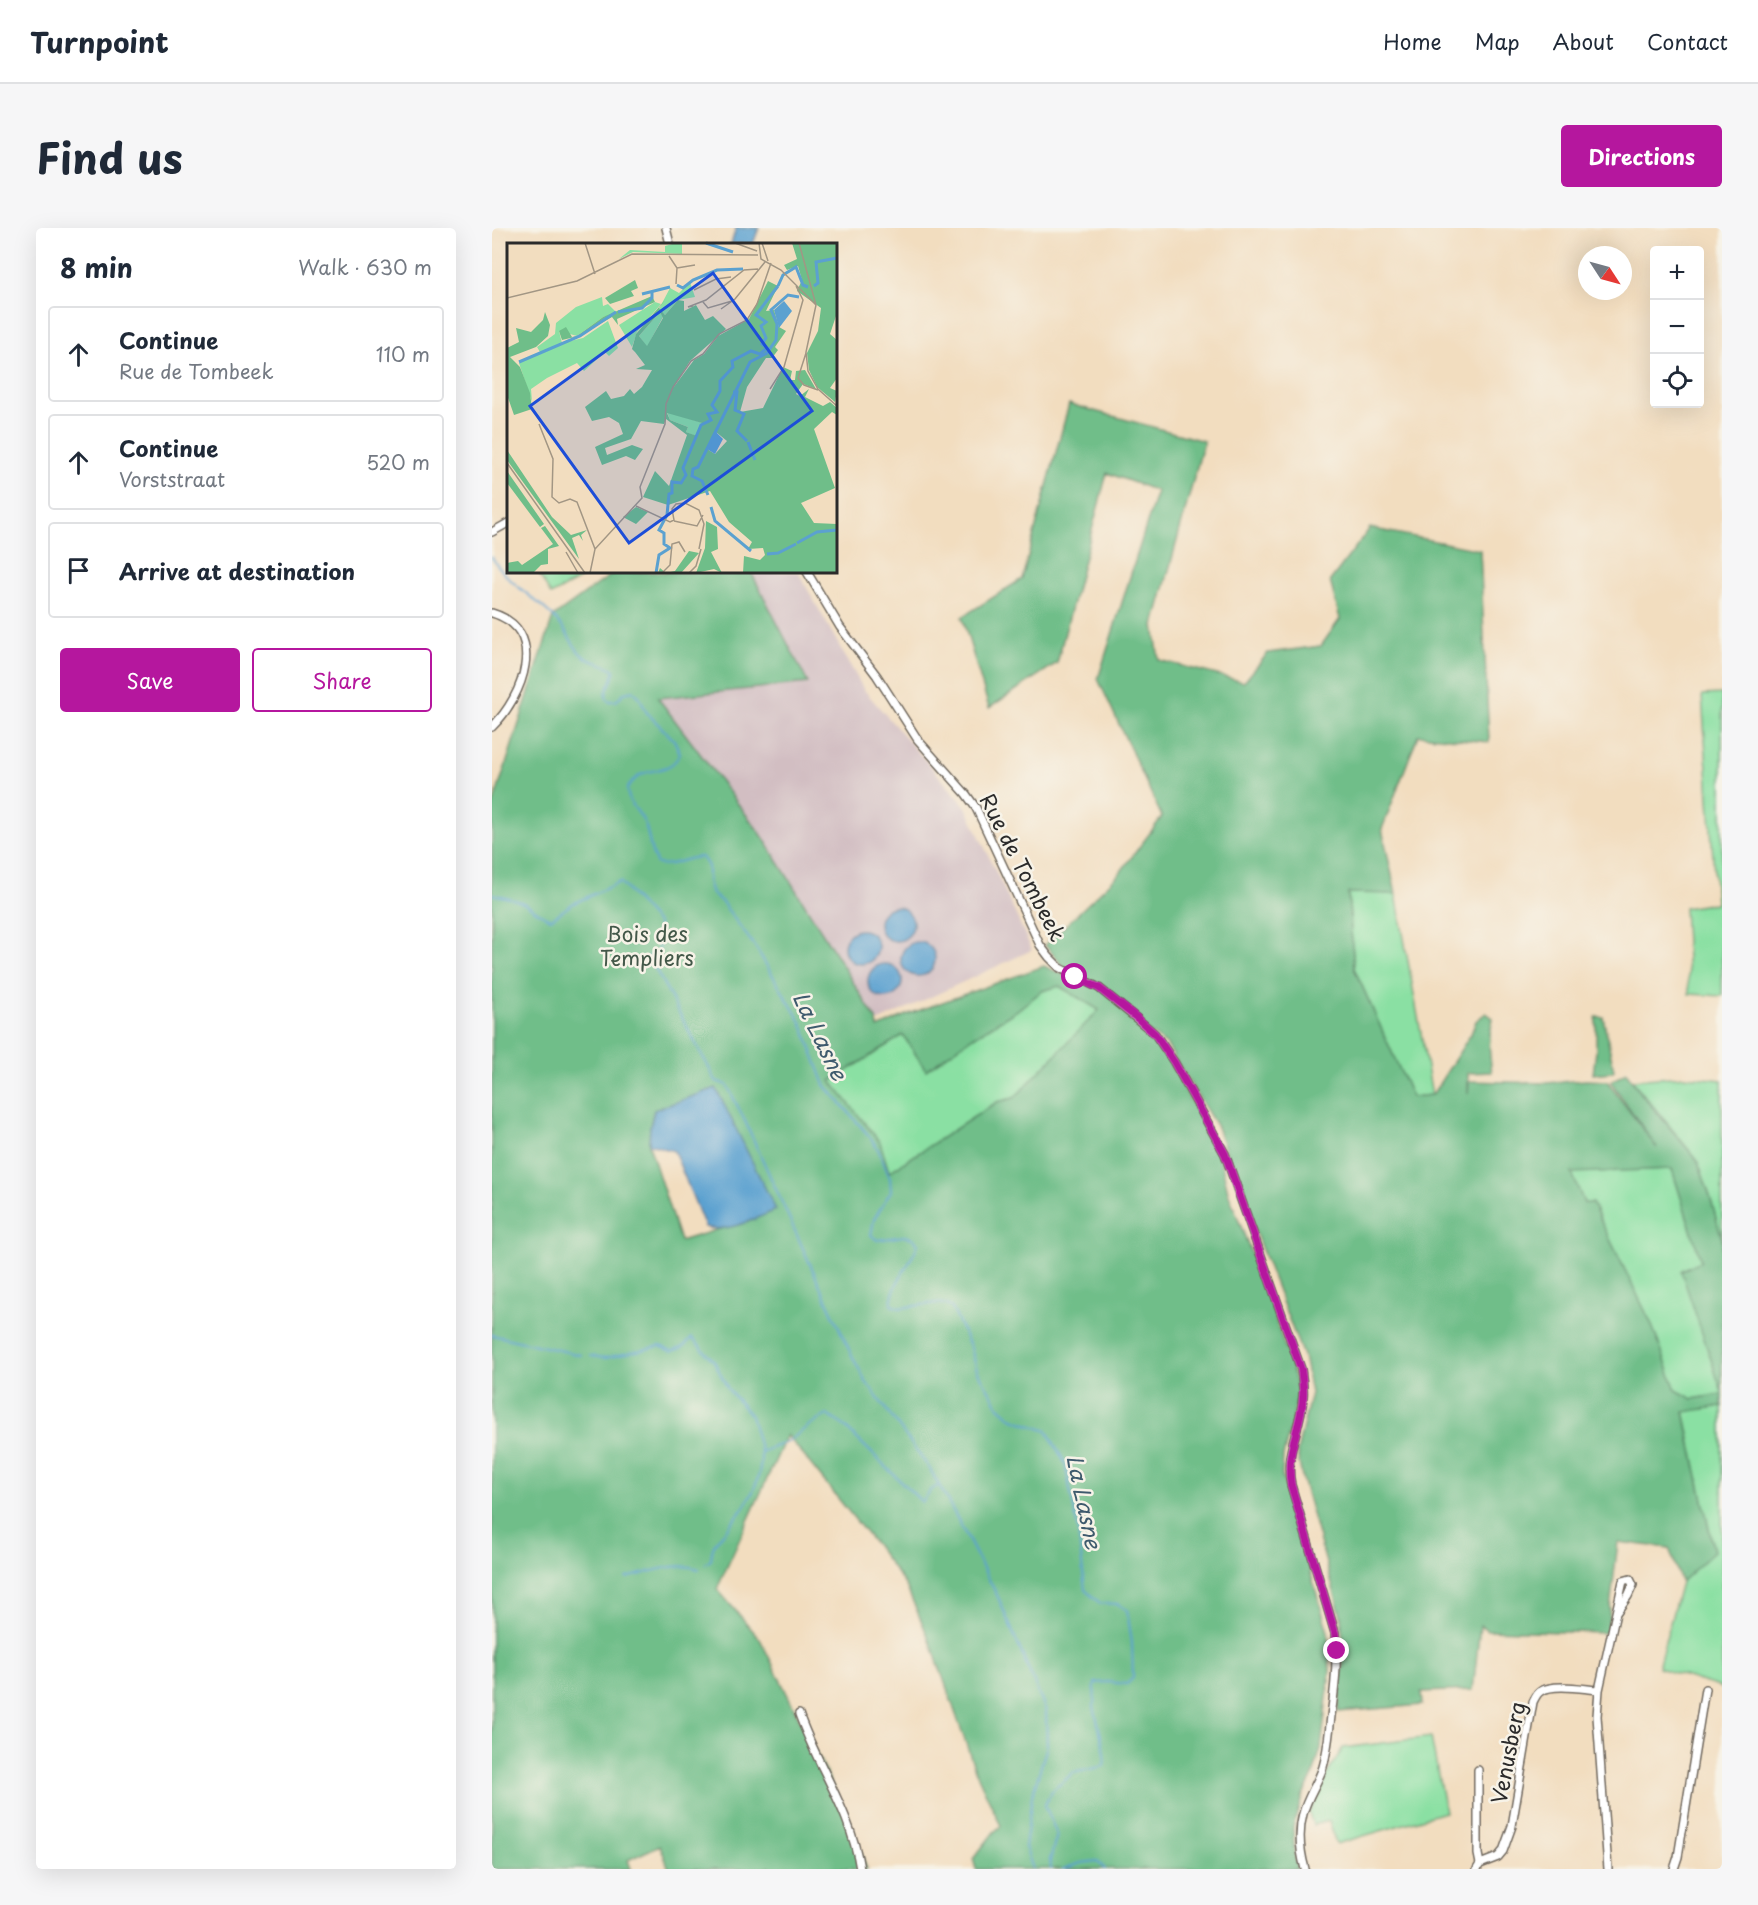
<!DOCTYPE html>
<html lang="en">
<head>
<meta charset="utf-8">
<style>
	body { margin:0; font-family:"Playpen Sans",sans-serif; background:#f6f6f7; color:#1f2937 }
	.controls { position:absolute; right:18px; top:18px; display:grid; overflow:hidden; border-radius:6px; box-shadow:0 6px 24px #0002 }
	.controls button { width:54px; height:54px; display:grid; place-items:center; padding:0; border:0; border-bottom:2px solid #e0e1e3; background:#fff; color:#1f2937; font:30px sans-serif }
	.compass { position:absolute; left:1086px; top:18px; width:54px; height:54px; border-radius:50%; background:#fff; box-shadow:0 6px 24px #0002; rotate:126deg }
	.stop { position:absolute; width:18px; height:18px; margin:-14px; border:4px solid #b5179e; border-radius:50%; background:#fff }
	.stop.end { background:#b5179e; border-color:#fff; box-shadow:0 2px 6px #0008 }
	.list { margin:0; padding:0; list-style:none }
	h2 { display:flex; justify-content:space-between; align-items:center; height:78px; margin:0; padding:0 24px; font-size:26px }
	h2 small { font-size:20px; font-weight:400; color:#747a83 }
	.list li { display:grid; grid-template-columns:39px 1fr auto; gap:18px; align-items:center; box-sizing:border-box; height:96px; margin:0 12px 12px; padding:0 12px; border:2px solid #e0e1e3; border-radius:6px }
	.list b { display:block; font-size:22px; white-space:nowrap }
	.list p { margin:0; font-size:20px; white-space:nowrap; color:#747a83 }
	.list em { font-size:20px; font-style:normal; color:#747a83 }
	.actions { display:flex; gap:12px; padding:18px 24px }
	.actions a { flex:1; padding:14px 0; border:2px solid #b5179e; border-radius:6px; text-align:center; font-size:21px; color:#b5179e }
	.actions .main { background:#b5179e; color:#fff }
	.icon { flex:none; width:33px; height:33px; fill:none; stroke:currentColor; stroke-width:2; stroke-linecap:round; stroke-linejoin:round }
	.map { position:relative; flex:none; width:1230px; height:1641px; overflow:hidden; border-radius:6px }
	header { display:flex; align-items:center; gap:36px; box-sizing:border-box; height:84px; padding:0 30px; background:#fff; border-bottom:2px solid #e0e1e3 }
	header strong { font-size:28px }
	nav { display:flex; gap:33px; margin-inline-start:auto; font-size:21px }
	.intro { display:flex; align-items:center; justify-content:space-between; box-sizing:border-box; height:144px; padding:0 36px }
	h1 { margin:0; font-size:42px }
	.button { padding:15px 27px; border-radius:6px; background:#b5179e; color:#fff; font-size:21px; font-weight:700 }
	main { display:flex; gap:36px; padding:0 36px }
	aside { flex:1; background:#fff; border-radius:6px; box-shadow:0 6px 24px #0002 }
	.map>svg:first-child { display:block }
	.industrial { fill:#d2bec2 }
	.green { fill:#8ae0a3; stroke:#5a8667; stroke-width:1.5 }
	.forest { fill:#6fbe89; stroke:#4d745a; stroke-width:1.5; fill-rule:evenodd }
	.water { fill:#5ba1d0; stroke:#43667e; stroke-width:1.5 }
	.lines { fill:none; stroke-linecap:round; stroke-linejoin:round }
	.stream { stroke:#5ba1d0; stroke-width:2 }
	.street-casing { stroke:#71695f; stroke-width:10 }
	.street { stroke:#fff; stroke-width:7 }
	.route { stroke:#b5179e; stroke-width:8 }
	.labels { text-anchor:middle; stroke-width:5; stroke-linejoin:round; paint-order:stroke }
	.street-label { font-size:21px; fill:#2b2b2b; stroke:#f7f3e8 }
	.park-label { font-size:21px; fill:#435849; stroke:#f7f3e8 }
	.water-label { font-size:22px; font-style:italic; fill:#3e5a6d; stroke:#f7f3e8 }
	.inset-river { fill:none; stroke:#5ba1d0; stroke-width:3 }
	.inset-road { fill:none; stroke:#a29684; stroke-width:1.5 }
	.view { fill:#1d4ed8; fill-opacity:0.15; stroke:#1d4ed8; stroke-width:3 }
	.inset-edge { fill:none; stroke:#2b2b2b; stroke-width:3 }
</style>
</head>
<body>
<header>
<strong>Turnpoint</strong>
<nav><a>Home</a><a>Map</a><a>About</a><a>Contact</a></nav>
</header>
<div class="intro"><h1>Find us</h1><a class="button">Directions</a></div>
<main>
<aside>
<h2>8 min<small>Walk · 630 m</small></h2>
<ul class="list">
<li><svg class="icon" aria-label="ahead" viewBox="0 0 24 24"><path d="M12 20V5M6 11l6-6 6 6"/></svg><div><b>Continue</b><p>Rue de Tombeek</p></div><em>110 m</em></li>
<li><svg class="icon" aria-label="ahead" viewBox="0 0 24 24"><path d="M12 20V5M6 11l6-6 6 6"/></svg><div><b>Continue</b><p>Vorststraat</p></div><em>520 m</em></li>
<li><svg class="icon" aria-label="arrive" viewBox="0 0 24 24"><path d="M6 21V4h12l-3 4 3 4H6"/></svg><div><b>Arrive at destination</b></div></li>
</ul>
<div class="actions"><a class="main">Save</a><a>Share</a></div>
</aside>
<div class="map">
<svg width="1230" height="1641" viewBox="0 0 1230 1641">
	<rect width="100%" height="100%" fill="#f7f3e8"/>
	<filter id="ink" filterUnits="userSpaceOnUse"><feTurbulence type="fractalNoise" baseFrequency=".0167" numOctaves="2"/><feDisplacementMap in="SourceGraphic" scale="12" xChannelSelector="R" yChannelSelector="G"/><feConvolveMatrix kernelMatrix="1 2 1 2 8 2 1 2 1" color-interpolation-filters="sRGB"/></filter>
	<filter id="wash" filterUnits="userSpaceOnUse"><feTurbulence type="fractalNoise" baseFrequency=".008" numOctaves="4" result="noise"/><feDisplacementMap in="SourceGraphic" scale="24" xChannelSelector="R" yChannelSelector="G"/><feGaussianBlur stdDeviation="1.35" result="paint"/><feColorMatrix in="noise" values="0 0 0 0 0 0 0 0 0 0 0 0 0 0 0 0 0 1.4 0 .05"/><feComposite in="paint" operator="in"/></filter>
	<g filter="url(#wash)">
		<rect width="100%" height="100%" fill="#f2ddbf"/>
		<path class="industrial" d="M 259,344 L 306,344 L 372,462 L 474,579 L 540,722 L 385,794 L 271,609 L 165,470 L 315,455 Z"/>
		<path class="green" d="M 46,344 L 90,344 L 93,348 L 59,367 Z
			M 1230,466 L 1230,768 L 1197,766 L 1192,680 L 1224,675 L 1210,467 Z
			M 856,664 L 904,666 L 940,867 L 920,869 L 862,740 Z
			M 567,758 L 608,782 L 522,870 L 505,874 L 397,945 L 333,857 L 411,807 L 434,842 L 478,811 L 524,783 L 550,763 Z
			M 1193,848 L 1230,852 L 1230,1011 L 1210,944 L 1205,932 L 1140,852 Z
			M 1180,941 L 1209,1033 L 1190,1042 L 1230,1164 L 1230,1166 L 1201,1171 L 1184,1162 L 1159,1095 L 1100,975 L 1092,976 L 1079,944 Z
			M 1230,1178 L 1230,1460 L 1166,1440 L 1189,1354 L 1222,1323 L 1192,1183 Z
			M 939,1509 L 953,1584 L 844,1616 L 837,1593 L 821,1597 L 817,1585 L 839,1539 L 851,1520 Z"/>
		<path class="forest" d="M 577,176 L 712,213 L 662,397 L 667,432 L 752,454 L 776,425 L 829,418 L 848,391 L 838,353 L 878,300 L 988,322 L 997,514 L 926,507 L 890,601 L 904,666 L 856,665 L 862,740 L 920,869 L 940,867 L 979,806 L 984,793 L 994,785 L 1001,790 C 996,809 997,825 1000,844 L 976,845 L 976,866 L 977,853 L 1054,855 L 1094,852 L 1115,853 L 1165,920 L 1119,854 L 1134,844 L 1148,864 L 1205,932 L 1218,968 L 1230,1011 L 1230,1164 L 1189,1043 L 1209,1033 L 1180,941 L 1080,945 L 1092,975 L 1100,975 L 1159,1095 L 1184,1162 L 1201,1171 L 1230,1166 L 1230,1178 L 1192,1184 L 1222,1324 L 1189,1354 L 1177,1320 L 1126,1314 L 1115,1405 L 995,1402 L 988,1397 L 981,1462 L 929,1464 L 930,1477 L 846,1484 L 852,1425 L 849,1388 L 811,1254 L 805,1224 L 819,1165 L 813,1133 L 767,1014 L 725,899 L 675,817 L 632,785 L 658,807 L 673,827 L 727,923 L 736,964 L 777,1072 L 800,1140 L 805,1162 L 802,1186 L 791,1228 L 790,1248 L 836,1404 L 838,1443 L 829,1520 L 821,1547 L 810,1569 L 801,1599 L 802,1624 L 805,1641 L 484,1641 L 481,1631 L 502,1604 L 509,1598 L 484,1544 L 439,1415 L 414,1358 L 386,1320 L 295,1207 L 225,1361 L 268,1411 L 354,1585 L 375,1641 L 279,1641 L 277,1639 L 275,1641 L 177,1641 L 168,1617 L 136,1632 L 139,1641 L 0,1641 L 0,580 L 61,389 L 123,344 L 259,344 L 316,455 L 166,470 L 271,609 L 385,793 L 386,800 L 414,787 L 552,738 L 591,756 L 579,747 L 553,717 L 627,646 L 670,589 L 606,451 L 665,263 L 615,245 L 565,435 L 497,480 L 470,389 L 530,351 ZM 567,758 L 607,782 L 522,870 L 505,874 L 397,944 L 388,914 L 339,853 L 411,807 L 434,842 L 478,811 L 524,783 L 550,763 ZM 179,877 L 231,1000 L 188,1013 L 157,917 L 158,899 L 162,882 Z
			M 1104,789 L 1111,789 L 1122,842 L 1120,844 L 1101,846 L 1104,823 Z"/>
		<path class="water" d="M 244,0 L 267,0 L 261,16 L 239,16 Z
			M387 696a17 17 0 1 1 34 0a17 17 0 1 1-34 0Z
			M352 719a17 17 0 1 1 34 0a17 17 0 1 1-34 0Z
			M409 731a17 17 0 1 1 34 0a17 17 0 1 1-34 0Z
			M376 753a17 17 0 1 1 34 0a17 17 0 1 1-34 0Z
			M 224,860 L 284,982 C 264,990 235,1006 213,999 L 182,923 L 157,916 L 158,899 L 162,882 Z"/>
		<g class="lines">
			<path class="stream" d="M 0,329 C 16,357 47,371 67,395 C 76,404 80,417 89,426 C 98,436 113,434 122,442 C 122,454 114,457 114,469 L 117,473 L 124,473 L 132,465 L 141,463 L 147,468 L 155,485 L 182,512 L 188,525 C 181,543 165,540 150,546 C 144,549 139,555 135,560 C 137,580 145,579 152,594 C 158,607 156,620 165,636 C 183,639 192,629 210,629 L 216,638 L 216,653 L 220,666 L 230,674 L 264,720 L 309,794 L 333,857 L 378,909 L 387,923 L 398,950 L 399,963 L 382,991 L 379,1007 L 385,1012 L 412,1008 L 421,1010 L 426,1016 C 418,1038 401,1053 399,1077 L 408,1080 L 444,1075 L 453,1076 L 460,1080 L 479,1120 L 485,1142 L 507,1179 L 521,1191 L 555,1203 L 573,1235 L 586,1302 L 593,1362 L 608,1375 L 626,1376 L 635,1382 L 640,1415 L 641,1450 L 635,1456 L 616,1454 L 603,1455 L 602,1479 L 613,1525 L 612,1538 L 581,1545 L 559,1564 L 553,1577 L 565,1607 L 558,1632 L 559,1641
				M 0,666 C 9,668 20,670 29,674 C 41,679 47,687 59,691 L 80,676 L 128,654 L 166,696 L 167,724 L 157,729 L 224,853 L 235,857 L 252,891 L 360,1128 L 374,1154 L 438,1241 L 463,1286 L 506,1369 L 554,1483 L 555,1518 L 540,1568 L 533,1619 L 541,1641
				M 0,1107 L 89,1127
				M 98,1128 L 114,1130 L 168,1118 L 180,1123 L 190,1120 L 200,1110 L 222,1133 L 236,1161 L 259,1188 L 269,1224 L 297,1213 L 319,1196 L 335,1187 L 351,1197 L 430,1274 L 439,1262 L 447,1257
				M 213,1336 L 219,1332 C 220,1312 228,1311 239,1296 C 257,1274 270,1254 269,1224
				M 134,1350 C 157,1345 183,1333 207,1341
				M 571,1641 L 589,1635 L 605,1633 L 613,1641"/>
		</g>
	</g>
	<g filter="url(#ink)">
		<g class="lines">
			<defs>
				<path id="street" d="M 174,0 L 178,16
					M 0,304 L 16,295
					M 315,344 L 348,399 L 385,448 L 426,512 L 474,566 L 484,580 L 548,717 L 557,729 L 568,740 L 607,760 L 644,790 L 663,806 L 682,834 L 733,926 L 809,1141 C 810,1150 812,1160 811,1169 C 809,1202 792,1222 799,1257 L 843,1405 C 846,1433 843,1460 839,1488 C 837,1505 836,1522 831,1539 C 826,1555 815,1569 811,1586 C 806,1604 808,1623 813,1641
					M 0,385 C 57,402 31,469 0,499
					M 307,1486 C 326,1540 359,1583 368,1641
					M 988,1636 L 1006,1629 L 1011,1623 L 1020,1598 L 1041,1474 C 1043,1470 1045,1465 1049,1463 C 1062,1455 1092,1461 1107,1462
					M 985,1641 L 988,1636 L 986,1626 L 986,1542
					M 1116,1641 L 1105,1488 L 1107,1462 L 1131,1353 L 1138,1351 L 1141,1357 L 1136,1368 L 1124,1385
					M 1182,1641 L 1186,1629 L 1213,1461"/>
			</defs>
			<use href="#street" class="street-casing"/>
			<use href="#street" class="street"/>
		</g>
	</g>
	<g class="lines" filter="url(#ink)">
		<path class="route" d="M 583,749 L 607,760 L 645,790 L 663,806 L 682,834 L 733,926 L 809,1141 C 810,1150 812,1160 811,1169 C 809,1202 793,1222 799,1257 L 843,1405 L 845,1423"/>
	</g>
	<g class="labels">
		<g class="street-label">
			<text transform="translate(530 640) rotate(63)" y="7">Rue de Tombeek</text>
			<text transform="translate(1017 1525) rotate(-79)" y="7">Venusberg</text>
		</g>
		<g class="park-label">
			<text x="155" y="714">Bois des<tspan x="155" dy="24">Templiers</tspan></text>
		</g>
		<g class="water-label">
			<text transform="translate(328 808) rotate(64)" y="8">La Lasne</text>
			<text transform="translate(592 1274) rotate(78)" y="8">La Lasne</text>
		</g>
	</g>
	<g transform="translate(15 15)">
		<rect width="330" height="330" fill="#f2ddbf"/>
		<path d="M 169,0 L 175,0 L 175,11 L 126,9 L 112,16 L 123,7 L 158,9 L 158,3 ZM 183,39 L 188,54 L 171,57 L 158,72 L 152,66 L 163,45 L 172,50 ZM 95,54 L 96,63 L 101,61 L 110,70 L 96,74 L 70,93 L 52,88 L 55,100 L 76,95 L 101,78 L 111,105 L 102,113 L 98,109 L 77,128 L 70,120 L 40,135 L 24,146 L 25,159 L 12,120 L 33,109 L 30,104 L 48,91 L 49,80 L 69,64 ZM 148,59 L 154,61 L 130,89 L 125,104 L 112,82 ZM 153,69 L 156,74 L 140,104 L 132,93 ZM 160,169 L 196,180 L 191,194 L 179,189 L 181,184 L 163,177 Z" fill="#8ae0a3"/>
		<path d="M 285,0 L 330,0 L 330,70 L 323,91 L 330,97 L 330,135 L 323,145 L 330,148 L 328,159 L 310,144 L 302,127 L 300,110 L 311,88 L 314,65 L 290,48 L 295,37 L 291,23 L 280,27 L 277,22 L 290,16 ZM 128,37 L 131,45 L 124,48 L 127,53 L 103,61 L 98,55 ZM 261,38 L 271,43 L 259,68 L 267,67 L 272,84 L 279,88 L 268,104 L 271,107 L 265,115 L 259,115 L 240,144 L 233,169 L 256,165 L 276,124 L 285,128 L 283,137 L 288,137 L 289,128 L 298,127 L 309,146 L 296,141 L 289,151 L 293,153 L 302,146 L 298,154 L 316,163 L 323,159 L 330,165 L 330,172 L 325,169 L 307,186 L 328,245 L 294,260 L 307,280 L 330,281 L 330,330 L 236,330 L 237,313 L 253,317 L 258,312 L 256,305 L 241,306 L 245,299 L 222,279 L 203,248 L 161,262 L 136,254 L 148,228 L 162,243 L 180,192 L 159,176 L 157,181 L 134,178 L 124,196 L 98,205 L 100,212 L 125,202 L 136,206 L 128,217 L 119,213 L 95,222 L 88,204 L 116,191 L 112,180 L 102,174 L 85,178 L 78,164 L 99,148 L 104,156 L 117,153 L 123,146 L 127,151 L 135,144 L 145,127 L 129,126 L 138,122 L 128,109 L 120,113 L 128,109 L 125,106 L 129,91 L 158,57 L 152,65 L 158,72 L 171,57 L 177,58 L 177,68 L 189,62 L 198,77 L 206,73 L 219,86 L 183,118 L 166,145 L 187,117 L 197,111 L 211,93 L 242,76 ZM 153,69 L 156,75 L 140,103 L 132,93 ZM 160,170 L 195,180 L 190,193 L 179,189 L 181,184 L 163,177 ZM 209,189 L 220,198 L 208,211 L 200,206 ZM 145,53 L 148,59 L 110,76 L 111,82 L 105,74 L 72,93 L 55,97 L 52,88 L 59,84 L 65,94 L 70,93 L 96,74 ZM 38,69 L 43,82 L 41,93 L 29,104 L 3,114 L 13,124 L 23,150 L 25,166 L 7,172 L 0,152 L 0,105 L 12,99 L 9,85 L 24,89 L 36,77 ZM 0,207 L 45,274 L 64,292 L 80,287 L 74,292 L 76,298 L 72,292 L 65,295 L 72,316 L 0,217 ZM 0,228 L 37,281 L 33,284 L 0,240 ZM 129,264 L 141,269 L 129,281 L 116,274 ZM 199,278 L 210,284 L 211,306 L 204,309 L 215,330 L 207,326 L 189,330 L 198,305 ZM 38,283 L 52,303 L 41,306 L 41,321 L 34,322 L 26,330 L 0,330 L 0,320 L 11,318 L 15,322 L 46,301 L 34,285 ZM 182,308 L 192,310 L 174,330 L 151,330 L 153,325 L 159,330 L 168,328 Z" fill="#6fbe89" fill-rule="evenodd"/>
		<path d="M 277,58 L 285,68 L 272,85 L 267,67 ZM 209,189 L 216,196 L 208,211 L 200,206 Z" fill="#5ba1d0"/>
		<path class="inset-river" d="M 199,0 L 226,9M 170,42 L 176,45 L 186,37 L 210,27 L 236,26M 271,43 L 276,32 L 289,24 L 296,42 L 301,44M 307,43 L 311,40 L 309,19 L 330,15M 135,51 L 163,44M 111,69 L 135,65 L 145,55 L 145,49M 12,119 L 73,93 L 109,69M 226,149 L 230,149 L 228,167 L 237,171 L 230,188 L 240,198M 241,199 L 248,217M 201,252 L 195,238 L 185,233 L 186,226 L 191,224 L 243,119 L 260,110 L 269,97 L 270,81 L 264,67 L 281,52 L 292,54M 204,264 L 208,278 L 244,308M 290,300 L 310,289 L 330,287M 260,311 L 271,310 L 289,301M 149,330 L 152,312 L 163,305 L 157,301 L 157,290 L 152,287 L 160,272 L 162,251 L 165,250 L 165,239 L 174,240 L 179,232 L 176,225 L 194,182 L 204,177 L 201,171 L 210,169 L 205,162 L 213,148 L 213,138 L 226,124 L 225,118 L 244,108 L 253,111 L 260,105 L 255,101 L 259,95 L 254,83 L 259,79 L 249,72 L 271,43"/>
		<path class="inset-road" d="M 78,0 L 88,31M 228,0 L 250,8M 252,0 L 254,16 L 274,27 L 309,62M 255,0 L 261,18M 292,0 L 309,62 L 299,109 L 301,128 L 311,146 L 330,163M 162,13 L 170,25 L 169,41M 170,25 L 188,22M 187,47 L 209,36 L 224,34M 0,55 L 70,38 L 125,11 L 251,12M 196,59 L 201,65 L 225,58M 186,63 L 181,64 L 199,57 L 237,27 L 251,26M 214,66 L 228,56 L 258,19M 299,110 L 291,135 L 297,142 L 311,147M 263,146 L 277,124 L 296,57 L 289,43M 32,181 L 46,216 L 45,254 L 52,260 L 63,256 L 70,259 L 88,306M 0,220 L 78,330M 129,263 L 163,279 L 167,277 L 165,266 L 169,261 L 178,260 L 192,267 L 197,281 L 192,306M 167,278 L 190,283 L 196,272M 59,309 L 71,330M 83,330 L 88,306 L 135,255 L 133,244 L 158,181 L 159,161 L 166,144 L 184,118 L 196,111 L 212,91 L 240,77 L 250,61 L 264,20M 155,330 L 163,322 L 165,301 L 172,299 L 178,309M 182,330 L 189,323 L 194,306"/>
		<path class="view" d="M 206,30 L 305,168 L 122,300 L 23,163 Z"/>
		<rect width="330" height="330" class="inset-edge"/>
	</g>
</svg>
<div class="controls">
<button>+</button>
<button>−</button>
<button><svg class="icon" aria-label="locate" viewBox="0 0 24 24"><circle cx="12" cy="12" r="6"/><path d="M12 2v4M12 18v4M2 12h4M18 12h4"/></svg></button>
</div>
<svg class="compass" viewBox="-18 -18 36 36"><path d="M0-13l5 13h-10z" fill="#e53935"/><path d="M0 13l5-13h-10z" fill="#747a83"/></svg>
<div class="stop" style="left:583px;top:749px"></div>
<div class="stop end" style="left:845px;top:1423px"></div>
</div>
</main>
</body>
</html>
